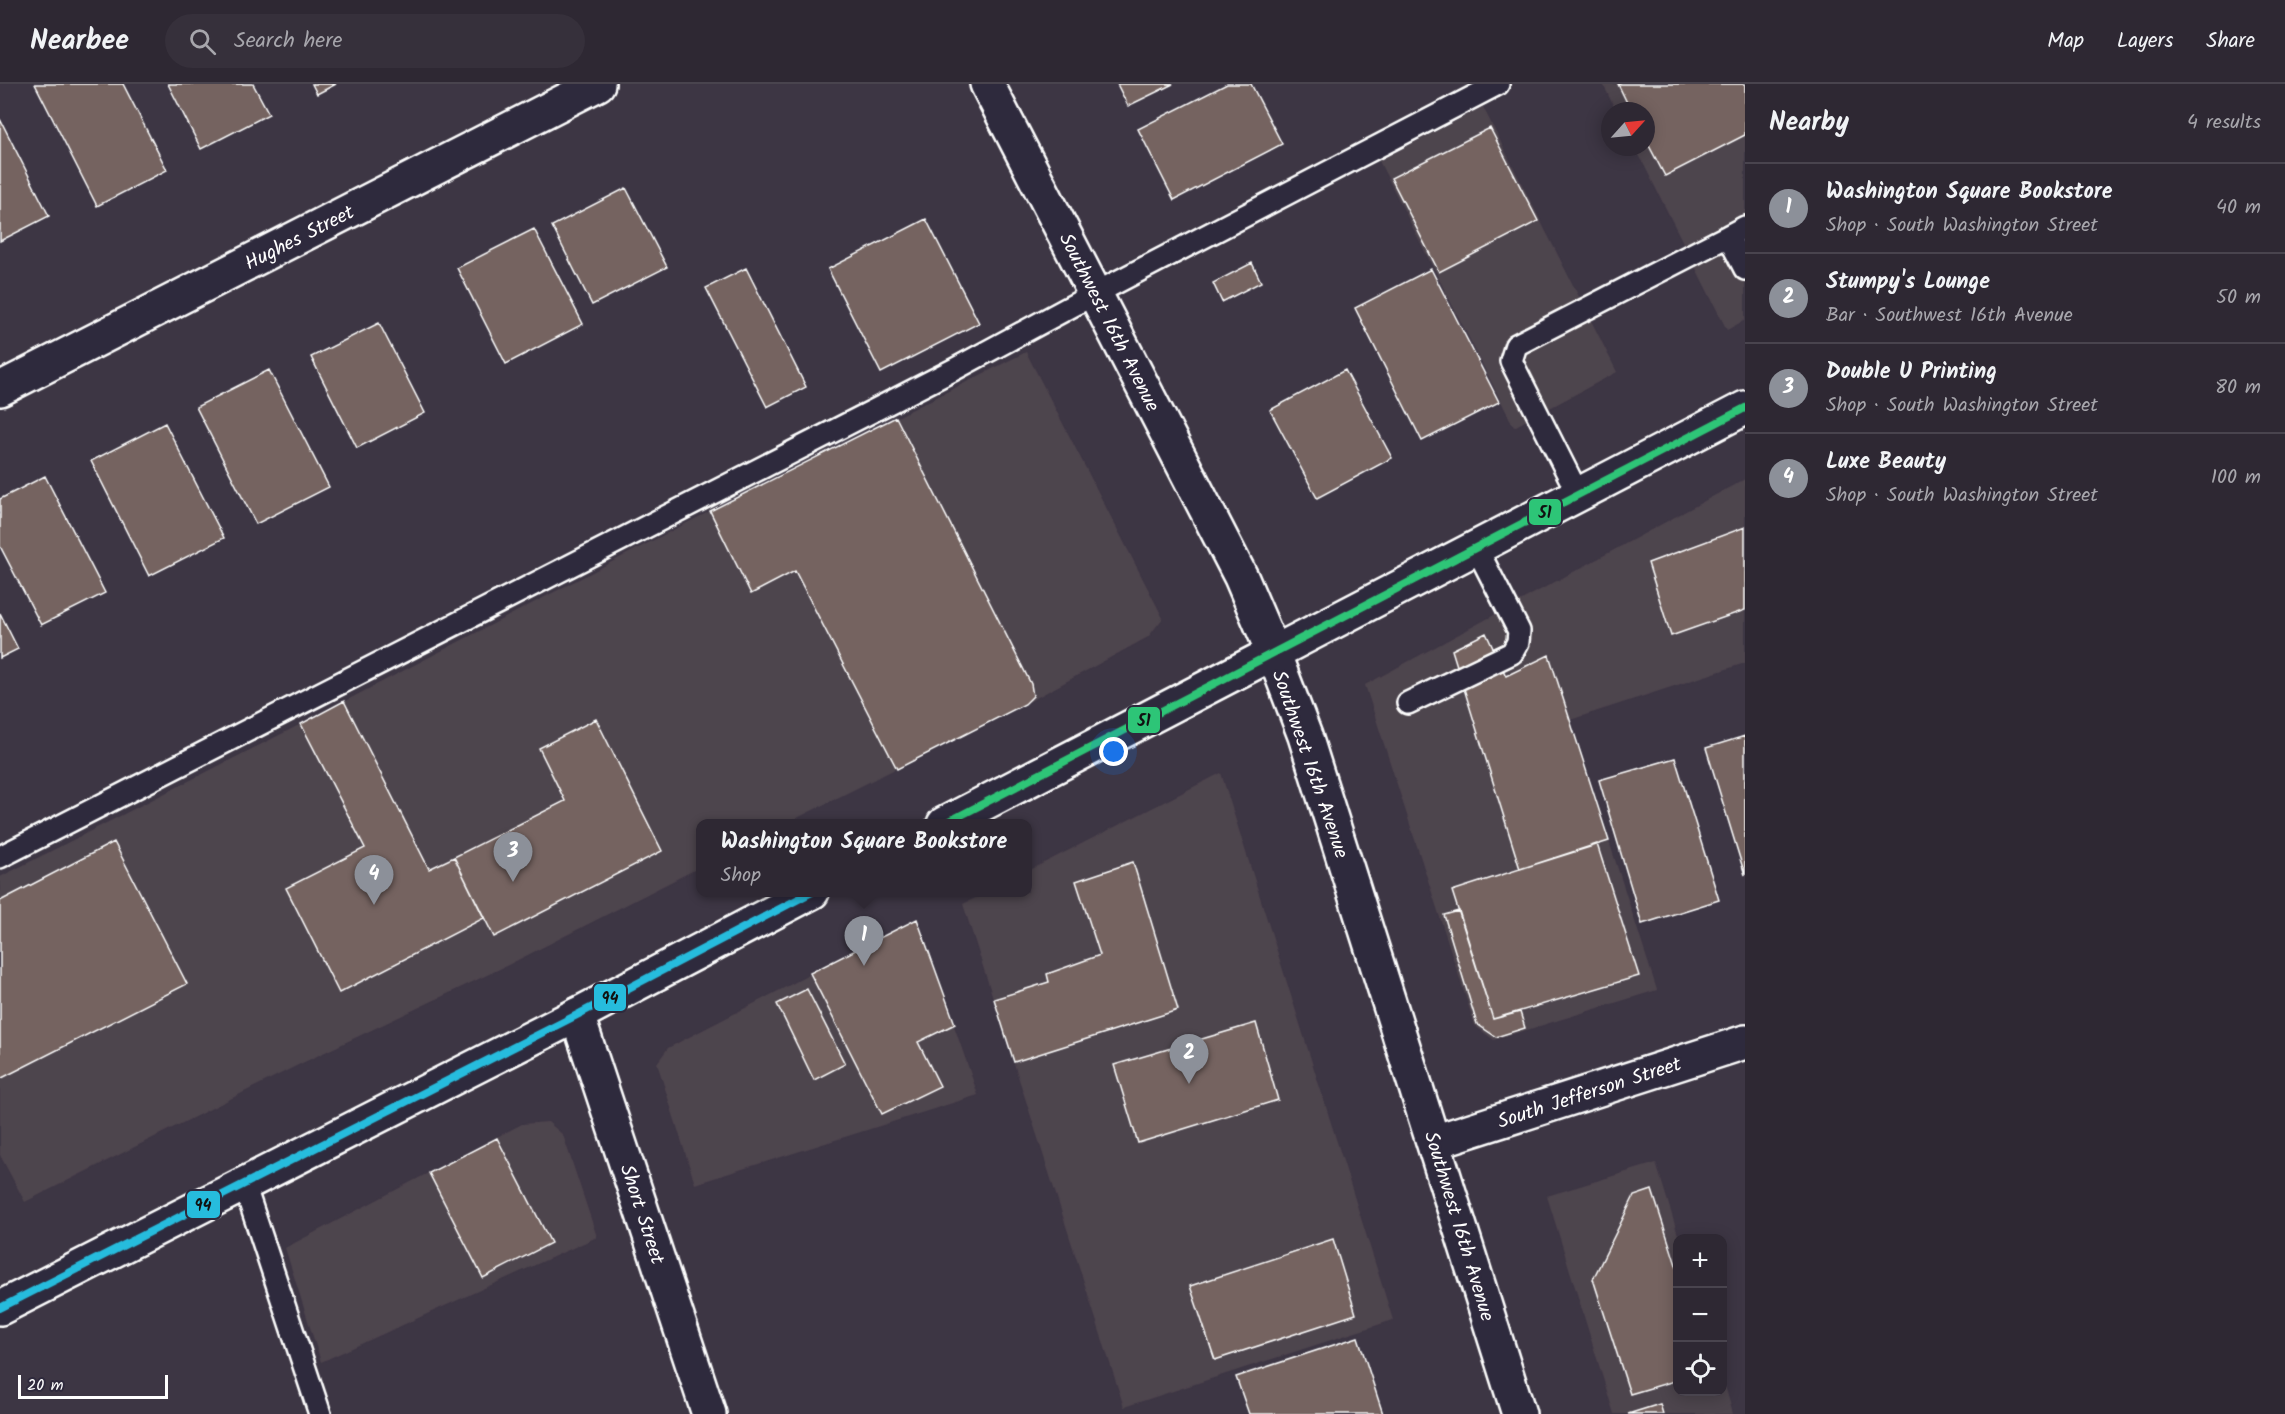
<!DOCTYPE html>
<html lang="en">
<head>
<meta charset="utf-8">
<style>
	body { margin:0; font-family:Kalam,sans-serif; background:#36303b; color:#f1f3f6 }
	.controls { position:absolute; right:18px; bottom:18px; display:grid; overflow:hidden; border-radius:12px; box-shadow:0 3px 15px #0003 }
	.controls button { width:54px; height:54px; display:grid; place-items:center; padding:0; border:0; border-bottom:2px solid #49444e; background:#2e2833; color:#f1f3f6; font:30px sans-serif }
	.compass { position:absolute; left:1601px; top:18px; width:54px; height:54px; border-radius:50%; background:#2e2833; box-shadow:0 3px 15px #0003; rotate:63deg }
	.scale { position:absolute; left:18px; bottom:15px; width:150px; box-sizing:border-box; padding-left:6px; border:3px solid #fff; border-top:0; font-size:16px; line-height:21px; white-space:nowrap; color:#fff; -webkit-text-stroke:4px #2f2a3d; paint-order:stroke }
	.you { position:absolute; left:1114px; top:668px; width:21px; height:21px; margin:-15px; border:4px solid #fff; border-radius:50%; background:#1a73e8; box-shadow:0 0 0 9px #1a73e833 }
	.badge { display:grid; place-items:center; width:39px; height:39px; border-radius:50%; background:#8c9099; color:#fff; font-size:20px; font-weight:700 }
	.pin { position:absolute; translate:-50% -50px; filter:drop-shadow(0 2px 3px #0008) }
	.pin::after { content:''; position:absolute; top:32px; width:21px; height:18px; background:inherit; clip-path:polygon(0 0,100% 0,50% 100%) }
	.popup { position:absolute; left:696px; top:735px; width:336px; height:78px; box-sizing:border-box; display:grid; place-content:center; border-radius:12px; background:#2e2833; filter:drop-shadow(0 2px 4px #0005); font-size:20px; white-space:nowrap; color:#a7a6ac }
	.popup b { font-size:22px; color:#f1f3f6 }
	.popup::after { content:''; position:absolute; left:50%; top:100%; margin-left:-12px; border:12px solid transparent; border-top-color:#2e2833 }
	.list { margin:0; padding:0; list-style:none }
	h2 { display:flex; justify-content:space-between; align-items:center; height:78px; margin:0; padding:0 24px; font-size:26px }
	h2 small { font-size:20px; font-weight:400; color:#a7a6ac }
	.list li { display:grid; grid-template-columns:39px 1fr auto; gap:18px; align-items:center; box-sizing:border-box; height:90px; padding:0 24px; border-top:2px solid #49444e }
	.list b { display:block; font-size:22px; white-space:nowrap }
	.list p { margin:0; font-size:20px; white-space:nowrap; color:#a7a6ac }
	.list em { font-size:20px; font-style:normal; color:#a7a6ac }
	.icon { flex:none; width:33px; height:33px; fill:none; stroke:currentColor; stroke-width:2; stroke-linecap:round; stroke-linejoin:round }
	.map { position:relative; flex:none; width:1745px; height:1330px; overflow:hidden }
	header { display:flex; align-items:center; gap:36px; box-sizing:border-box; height:84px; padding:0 30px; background:#2e2833; border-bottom:2px solid #49444e }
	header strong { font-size:28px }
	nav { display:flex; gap:33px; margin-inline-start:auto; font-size:21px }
	.search { width:420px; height:54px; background:#36303b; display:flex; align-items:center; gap:15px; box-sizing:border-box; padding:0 21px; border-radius:33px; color:#a7a6ac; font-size:22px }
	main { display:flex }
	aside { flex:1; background:#2e2833 }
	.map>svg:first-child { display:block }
	.built { fill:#4e444d }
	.building { fill:#746461; stroke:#fff; stroke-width:1.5 }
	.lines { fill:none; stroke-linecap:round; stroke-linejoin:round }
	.lane-casing { stroke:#fff; stroke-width:26 }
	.street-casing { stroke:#fff; stroke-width:38 }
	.secondary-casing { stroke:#fff; stroke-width:38 }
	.lane { stroke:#2f2a3d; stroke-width:21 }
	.street { stroke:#2f2a3d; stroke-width:33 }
	.secondary { stroke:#2f2a3d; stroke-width:33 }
	.bus-1-casing { stroke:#2f2a3d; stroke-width:12 }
	.bus-2-casing { stroke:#2f2a3d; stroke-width:12 }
	.bus-1 { stroke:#2dc577; stroke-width:8 }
	.bus-2 { stroke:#26bcdd; stroke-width:8 }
	.labels { text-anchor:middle; stroke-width:5; stroke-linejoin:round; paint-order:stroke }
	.street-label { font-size:20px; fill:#fff; stroke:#2f2a3d }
	.line-badge { stroke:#2f2a3d; stroke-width:2 }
	.pale-badge-label { font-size:16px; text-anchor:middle; font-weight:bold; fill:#111 }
</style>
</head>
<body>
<header>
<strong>Nearbee</strong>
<div class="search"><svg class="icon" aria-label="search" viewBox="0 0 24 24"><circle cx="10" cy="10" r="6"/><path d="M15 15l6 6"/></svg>Search here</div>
<nav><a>Map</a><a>Layers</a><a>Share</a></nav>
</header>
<main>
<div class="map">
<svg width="1745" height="1330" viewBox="0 0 1745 1330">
	<rect width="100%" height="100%" fill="#3d3644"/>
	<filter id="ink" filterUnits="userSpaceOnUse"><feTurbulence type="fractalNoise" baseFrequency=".0167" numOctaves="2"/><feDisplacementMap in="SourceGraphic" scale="12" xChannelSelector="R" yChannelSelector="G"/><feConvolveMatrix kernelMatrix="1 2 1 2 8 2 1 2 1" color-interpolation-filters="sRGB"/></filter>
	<g filter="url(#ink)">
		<path class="built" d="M 1603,0 L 1745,0 L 1745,236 L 1727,246 L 1635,63 L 1646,63 L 1646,27 L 1616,27 Z
			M 1483,23 L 1617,288 L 1514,343 L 1379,77 Z
			M 1026,268 L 1163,534 L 1148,553 L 1025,620 L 787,739 L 700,740 L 700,783 L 508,881 L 298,981 L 25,1118 L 0,1071 L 0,793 L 301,640 L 675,445 Z
			M 1745,395 L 1745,579 L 1570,636 L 1657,906 L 1494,956 L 1475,942 L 1365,601 Z
			M 1221,689 L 1393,1236 L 1124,1323 L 963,820 L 986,809 L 1028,808 L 1028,787 Z
			M 917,835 L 978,1011 L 695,1100 L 657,979 L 668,964 Z
			M 548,1038 L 563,1051 L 597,1153 L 321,1278 L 285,1164 L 522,1040 Z
			M 1656,1079 L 1679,1154 L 1678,1154 L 1678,1308 L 1722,1308 L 1723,1294 L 1733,1330 L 1614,1330 L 1547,1112 Z"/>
		<path class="building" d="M 35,0 L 123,0 L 167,86 L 97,122 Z
			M 168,0 L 253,0 L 269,30 L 201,65 Z
			M 312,0 L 336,0 L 317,10 Z
			M 1117,0 L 1173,0 L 1128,22 Z
			M 1227,0 L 1251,0 L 1282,60 L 1174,116 L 1138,45 Z
			M 1618,0 L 1745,0 L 1745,51 L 1665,92 L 1646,56 L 1646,27 L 1631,27 Z
			M 0,35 L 49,132 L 0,157 Z
			M 1490,44 L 1538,137 L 1439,188 L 1391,94 Z
			M 626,104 L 667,183 L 592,221 L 552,142 Z
			M 926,135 L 979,239 L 881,289 L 828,185 Z
			M 534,145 L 583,240 L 506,280 L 457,184 Z
			M 1252,179 L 1261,198 L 1222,218 L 1213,199 Z
			M 746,184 L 806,303 L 767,323 L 706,204 Z
			M 1431,185 L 1499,318 L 1422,357 L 1355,224 Z
			M 379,239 L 425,329 L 357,364 L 311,273 Z
			M 269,286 L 329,403 L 256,440 L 196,323 Z
			M 1345,286 L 1392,374 L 1317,414 L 1270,326 Z
			M 896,333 L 1031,600 L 1033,612 L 1025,620 L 897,685 L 795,487 L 751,510 L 710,427 Z
			M 165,339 L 224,454 L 149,492 L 91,377 Z
			M 45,392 L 105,509 L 41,541 L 0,462 L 0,415 Z
			M 1745,443 L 1745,526 L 1671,552 L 1648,479 Z
			M 0,529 L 18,565 L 0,574 Z
			M 1486,549 L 1506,592 L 1549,571 L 1609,757 L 1520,785 L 1452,566 Z
			M 344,617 L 429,785 L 454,773 L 484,834 L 339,909 L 286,804 L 365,764 L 301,640 Z
			M 596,635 L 662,767 L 494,853 L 454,773 L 565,717 L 539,664 Z
			M 1745,652 L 1745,791 L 1706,664 Z
			M 1675,674 L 1719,816 L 1642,840 L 1599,696 Z
			M 114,758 L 187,900 L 0,995 L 0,817 Z
			M 1597,760 L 1639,892 L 1493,935 L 1452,807 Z
			M 1133,778 L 1178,926 L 1014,978 L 994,915 L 1049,898 L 1047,890 L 1100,871 L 1076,797 Z
			M 1459,827 L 1493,935 L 1520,928 L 1525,944 L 1496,953 L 1477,940 L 1444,831 Z
			M 917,835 L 955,940 L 918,958 L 940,1002 L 882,1030 L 810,889 Z
			M 807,905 L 845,980 L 814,996 L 777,920 Z
			M 1256,939 L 1278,1016 L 1138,1059 L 1114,981 Z
			M 497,1054 L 551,1159 L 483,1194 L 429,1089 Z
			M 1652,1106 L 1678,1187 L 1678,1296 L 1630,1310 L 1593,1195 L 1634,1112 Z
			M 1333,1155 L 1356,1230 L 1215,1276 L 1190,1202 Z
			M 1358,1253 L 1383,1330 L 1249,1330 L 1236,1293 Z
			M 1660,1320 L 1663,1330 L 1628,1330 Z"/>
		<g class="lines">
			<defs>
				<path id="lane" d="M 1745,143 L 1728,152 L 1745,185
					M 1578,410 L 1511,277 L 1516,261 L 1728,152
					M 1408,619 L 1512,569 L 1518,558 L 1519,547 L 1476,463
					M 0,773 L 955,285 L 1096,209 L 1498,0
					M 244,1100 L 320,1330"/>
				<path id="street" d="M 0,305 L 598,0
					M 577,931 L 709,1330
					M 1434,1058 L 1745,958"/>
				<path id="secondary" d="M 987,0 L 1241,493 L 1273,568 L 1305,652 L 1519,1330
					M 944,740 L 1745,324
					M 0,1224 L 577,931 L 812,808"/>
			</defs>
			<use href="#lane" class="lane-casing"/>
			<use href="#street" class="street-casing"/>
			<use href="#secondary" class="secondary-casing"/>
			<use href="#lane" class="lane"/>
			<use href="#street" class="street"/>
			<use href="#secondary" class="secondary"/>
			<defs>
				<path id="bus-1" d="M 944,740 L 1745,324"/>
				<path id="bus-2" d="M 0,1224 L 577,931 L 812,808"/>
			</defs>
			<use href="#bus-1" class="bus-1-casing"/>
			<use href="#bus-2" class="bus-2-casing"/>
			<use href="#bus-1" class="bus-1"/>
			<use href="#bus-2" class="bus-2"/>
		</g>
	</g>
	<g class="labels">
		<g class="street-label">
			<text transform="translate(299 153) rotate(-27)" y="7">Hughes Street</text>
			<text transform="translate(1110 238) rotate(63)" y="7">Southwest 16th Avenue</text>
			<text transform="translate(1311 680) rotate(71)" y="7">Southwest 16th Avenue</text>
			<text transform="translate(1589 1008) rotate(-18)" y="7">South Jefferson Street</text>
			<text transform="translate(643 1130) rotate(72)" y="7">Short Street</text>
			<text transform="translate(1460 1142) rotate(73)" y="7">Southwest 16th Avenue</text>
		</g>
	</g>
	<g class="line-badge">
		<rect x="1528" y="414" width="34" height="28" rx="6" fill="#2dc577"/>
		<rect x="1127" y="622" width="34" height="28" rx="6" fill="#2dc577"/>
		<rect x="593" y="899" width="34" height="29" rx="6" fill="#26bcdd"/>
		<rect x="186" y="1106" width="35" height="29" rx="6" fill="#26bcdd"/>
	</g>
	<g class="pale-badge-label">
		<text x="1545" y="434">51</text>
		<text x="1144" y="642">51</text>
		<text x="610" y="920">94</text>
		<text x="203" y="1127">94</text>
	</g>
</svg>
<div class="controls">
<button>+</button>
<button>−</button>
<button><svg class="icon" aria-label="locate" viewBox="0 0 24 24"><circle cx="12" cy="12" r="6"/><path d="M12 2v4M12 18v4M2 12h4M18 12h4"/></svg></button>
</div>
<svg class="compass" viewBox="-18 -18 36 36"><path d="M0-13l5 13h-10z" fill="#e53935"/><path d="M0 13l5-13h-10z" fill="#a7a6ac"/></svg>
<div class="scale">20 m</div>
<div class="you"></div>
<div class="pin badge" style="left:864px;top:882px">1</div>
<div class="popup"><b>Washington Square Bookstore</b>Shop</div>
<div class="pin badge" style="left:1189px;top:1000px">2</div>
<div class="pin badge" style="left:513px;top:798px">3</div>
<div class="pin badge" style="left:374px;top:821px">4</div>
</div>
<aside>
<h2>Nearby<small>4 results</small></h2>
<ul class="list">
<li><span class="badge">1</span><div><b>Washington Square Bookstore</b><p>Shop · South Washington Street</p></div><em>40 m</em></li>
<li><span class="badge">2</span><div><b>Stumpy's Lounge</b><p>Bar · Southwest 16th Avenue</p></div><em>50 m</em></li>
<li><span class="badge">3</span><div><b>Double U Printing</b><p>Shop · South Washington Street</p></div><em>80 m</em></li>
<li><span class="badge">4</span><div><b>Luxe Beauty</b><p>Shop · South Washington Street</p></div><em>100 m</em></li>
</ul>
</aside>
</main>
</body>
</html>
